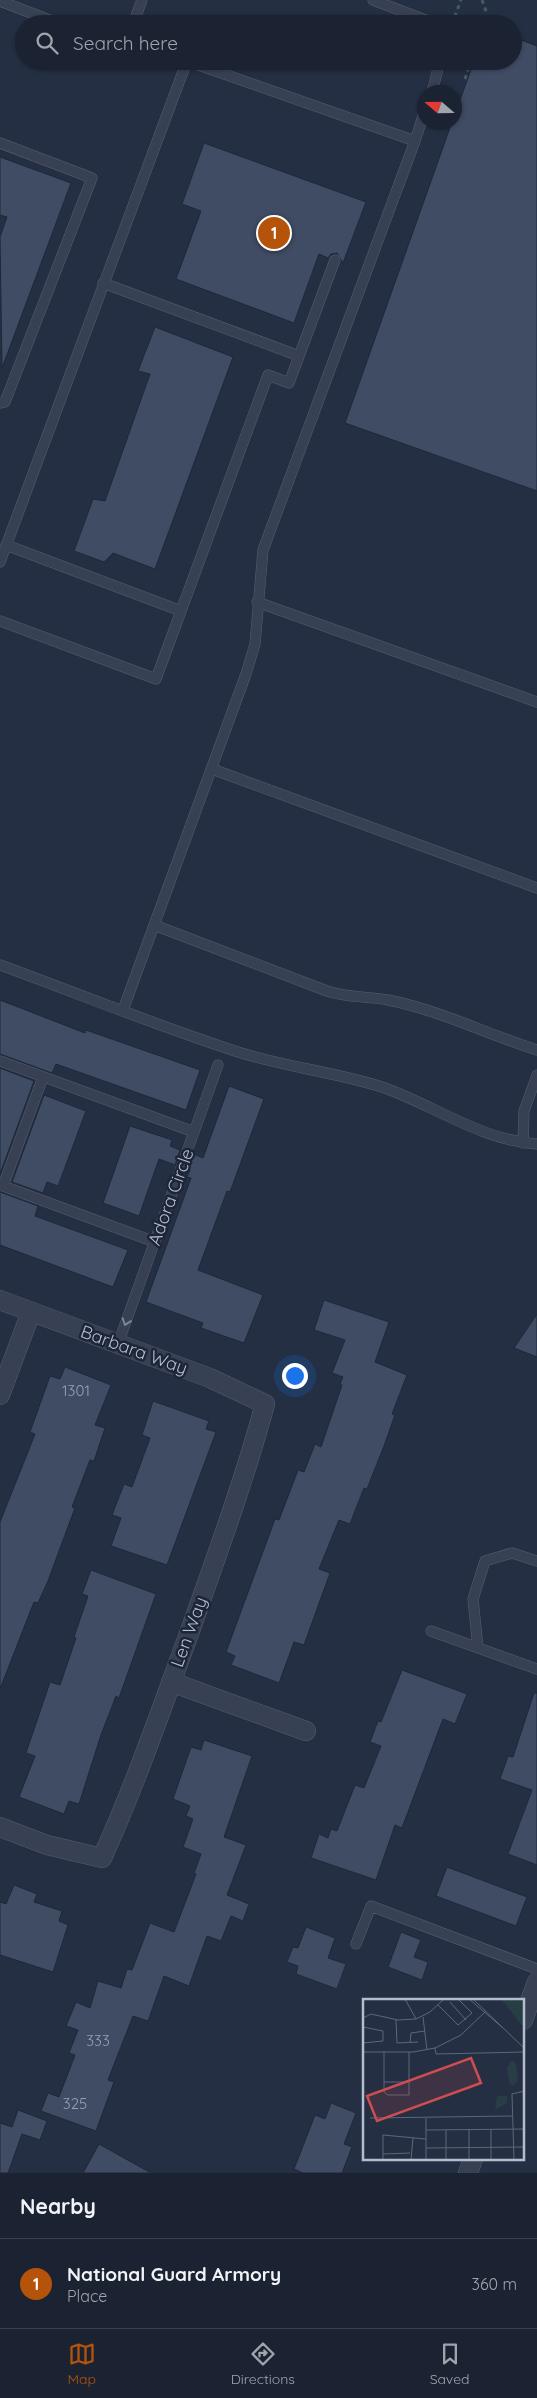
<!DOCTYPE html>
<html lang="en">
<head>
<meta charset="utf-8">
<style>
	body { margin:0; font-family:Quicksand,sans-serif; background:#242b3a; color:#f1f3f6 }
	.compass { position:absolute; left:417px; top:85px; width:45px; height:45px; border-radius:50%; background:#1b2332; box-shadow:0 1px 4px #0004; rotate:290deg }
	.you { position:absolute; left:294px; top:1375px; width:18px; height:18px; margin:-12px; border:4px solid #fff; border-radius:50%; background:#1a73e8; box-shadow:0 0 0 8px #1a73e833 }
	.badge { display:grid; place-items:center; width:32px; height:32px; border-radius:50%; background:#b45309; color:#fff; font-size:16px; font-weight:700 }
	.pin { position:absolute; translate:-50% -50%; border:2px solid #fff; box-shadow:0 1px 5px #0006 }
	.list { margin:0; padding:0; list-style:none }
	h2 { display:flex; justify-content:space-between; align-items:center; height:65px; margin:0; padding:0 20px; font-size:21px }
	h2 small { font-size:16px; font-weight:400; color:#a0a4ac }
	.list li { display:grid; grid-template-columns:32px 1fr auto; gap:15px; align-items:center; box-sizing:border-box; height:90px; padding:0 20px; border-top:1px solid #39404d }
	.list b { display:block; font-size:19px; white-space:nowrap }
	.list p { margin:0; font-size:16px; white-space:nowrap; color:#a0a4ac }
	.list em { font-size:16px; font-style:normal; color:#a0a4ac }
	.icon { flex:none; width:28px; height:28px; fill:none; stroke:currentColor; stroke-width:2; stroke-linecap:round; stroke-linejoin:round }
	.map { position:relative; flex:none; width:537px; height:2173px; overflow:hidden }
	.search { position:absolute; background:#1b2332; box-shadow:0 1px 4px #0004; left:15px; right:15px; top:15px; height:55px; display:flex; align-items:center; gap:12px; box-sizing:border-box; padding:0 18px; border-radius:28px; color:#a0a4ac; font-size:19px }
	.sheet { height:155px; background:#1b2332 }
	nav { display:flex; justify-content:space-around; align-items:center; box-sizing:border-box; height:70px; border-top:1px solid #39404d; background:#1b2332; font-size:14px; color:#a0a4ac }
	nav a { display:grid; justify-items:center; gap:2px }
	nav .on { color:#b45309 }
	.map>svg:first-child { display:block }
	.building { fill:#404b64; stroke:#1f283a }
	.lines { fill:none; stroke-linecap:round; stroke-linejoin:round }
	.service-casing { stroke:#565f70; stroke-width:11 }
	.minor-casing { stroke:#565f70; stroke-width:20 }
	.path { stroke:#445b61; stroke-width:3; stroke-dasharray:4 4; stroke-linecap:butt }
	.service { stroke:#384153; stroke-width:10 }
	.minor { stroke:#384153; stroke-width:19 }
	.oneway { stroke:#7d8596 }
	.labels { text-anchor:middle; stroke-width:5; stroke-linejoin:round; paint-order:stroke }
	.number-label { font-size:15px; fill:#98a0b3 }
	.street-label { font-size:18px; fill:#b5bccd; stroke:#1d2638 }
	.inset-road { fill:none; stroke:#5e677a; stroke-width:1 }
	.view { fill:#ce4d51; fill-opacity:0.15; stroke:#ce4d51; stroke-width:2.5 }
	.inset-edge { fill:none; stroke:#b5bccd; stroke-width:2.5 }
</style>
</head>
<body>
<div class="map">
<svg width="537" height="2173" viewBox="0 0 537 2173">
	<rect width="100%" height="100%" fill="#242f43"/>
	<path class="building" d="M 513,37 L 537,46 L 537,491 L 345,423 L 452,122 L 454,122 L 454,117 L 474,61 L 513,61 Z
		M 204,143 L 366,202 L 343,263 L 337,253 L 331,254 L 328,258 L 319,254 L 294,323 L 176,279 L 201,211 L 182,204 Z
		M 0,157 L 71,183 L 2,368 L 0,237 L 7,217 L 0,215 Z
		M 155,327 L 233,357 L 155,569 L 113,553 L 104,562 L 74,551 L 93,499 L 105,501 L 150,374 L 138,371 Z
		M 0,1000 L 85,1033 L 86,1030 L 200,1070 L 186,1110 L 56,1064 L 52,1073 L 0,1054 Z
		M 0,1068 L 34,1081 L 0,1174 Z
		M 229,1086 L 264,1099 L 230,1192 L 227,1191 L 198,1270 L 263,1295 L 244,1343 L 201,1328 L 203,1323 L 146,1302 L 191,1178 L 187,1177 L 190,1170 L 188,1170 L 193,1154 L 203,1158 Z
		M 44,1095 L 86,1111 L 58,1186 L 47,1182 L 43,1193 L 12,1182 Z
		M 130,1126 L 172,1140 L 170,1146 L 180,1150 L 175,1165 L 159,1159 L 139,1216 L 103,1203 Z
		M 0,1192 L 38,1206 L 35,1216 L 128,1250 L 113,1287 L 0,1245 Z
		M 324,1300 L 389,1322 L 375,1362 L 407,1375 L 392,1414 L 395,1415 L 384,1446 L 367,1489 L 364,1488 L 350,1524 L 339,1520 L 319,1569 L 330,1573 L 304,1645 L 294,1642 L 279,1683 L 231,1665 L 235,1656 L 226,1652 L 275,1519 L 279,1520 L 298,1470 L 304,1472 L 315,1444 L 321,1447 L 342,1385 L 340,1384 L 343,1377 L 332,1373 L 345,1340 L 314,1330 Z
		M 537,1314 L 537,1357 L 514,1348 Z
		M 65,1367 L 111,1385 L 95,1425 L 105,1428 L 94,1461 L 90,1460 L 72,1507 L 75,1508 L 48,1581 L 38,1603 L 34,1602 L 0,1689 L 0,1522 L 35,1434 L 30,1432 L 50,1376 L 60,1379 Z
		M 153,1401 L 209,1421 L 206,1429 L 216,1432 L 167,1565 L 111,1546 L 121,1518 L 112,1515 L 124,1484 L 132,1487 L 150,1438 L 142,1435 Z
		M 91,1570 L 156,1594 L 119,1698 L 116,1696 L 101,1735 L 79,1804 L 69,1801 L 64,1814 L 19,1797 L 35,1756 L 26,1753 L 50,1682 L 60,1685 L 76,1638 L 74,1637 L 88,1596 L 82,1594 Z
		M 402,1670 L 467,1694 L 455,1724 L 443,1719 L 402,1828 L 395,1825 L 376,1880 L 311,1858 L 319,1834 L 328,1838 L 331,1829 L 337,1831 L 355,1785 L 364,1788 L 381,1746 L 370,1742 L 378,1721 L 381,1722 Z
		M 534,1693 L 537,1693 L 537,1865 L 508,1854 L 532,1790 L 500,1779 L 508,1756 L 513,1757 Z
		M 204,1740 L 252,1756 L 224,1837 L 246,1845 L 227,1895 L 249,1904 L 243,1921 L 231,1916 L 221,1941 L 207,1936 L 189,1986 L 164,1976 L 148,2021 L 133,2016 L 108,2080 L 114,2082 L 96,2131 L 41,2111 L 48,2093 L 59,2097 L 75,2055 L 69,2053 L 78,2030 L 66,2026 L 76,2002 L 90,2008 L 98,1981 L 121,1988 L 127,1969 L 132,1970 L 150,1923 L 174,1932 L 196,1874 L 194,1873 L 201,1854 L 183,1847 L 193,1819 L 186,1816 L 190,1806 L 173,1799 L 191,1747 L 201,1750 Z
		M 447,1867 L 527,1897 L 516,1926 L 436,1896 Z
		M 14,1885 L 37,1894 L 34,1902 L 62,1911 L 59,1921 L 68,1925 L 53,1972 L 0,1955 L 0,1902 L 6,1904 Z
		M 306,1927 L 335,1938 L 328,1958 L 346,1964 L 337,1989 L 296,1974 L 298,1966 L 287,1962 L 293,1947 L 298,1948 Z
		M 401,1932 L 421,1940 L 414,1957 L 428,1962 L 422,1980 L 388,1967 Z
		M 331,2103 L 356,2113 L 344,2144 L 352,2147 L 342,2173 L 303,2173 L 294,2169 L 315,2115 L 325,2119 Z
		M 18,2110 L 47,2121 L 40,2140 L 22,2134 L 8,2173 L 0,2173 L 0,2123 L 12,2127 Z
		M 99,2144 L 151,2173 L 83,2173 Z"/>
	<g class="lines">
		<defs>
			<path id="service" d="M 373,0 L 436,24
				M 0,1 L 60,24
				M 133,24 L 142,0
				M 432,92 L 440,61
				M 415,141 L 424,113
				M 0,143 L 92,178 L 5,402 L 0,403
				M 103,283 L 299,356
				M 6,545 L 181,611
				M 0,562 L 187,61
				M 257,602 L 537,702
				M 0,621 L 156,679 L 268,375 L 289,383 L 335,260
				M 212,769 L 537,888
				M 154,925 L 327,991 C 347,998 368,996 388,1000 C 439,1010 487,1034 537,1050
				M 0,965 C 79,994 158,1026 238,1052 C 285,1067 335,1072 382,1087 C 434,1105 480,1140 537,1144
				M 123,1010 L 246,674 L 255,644 L 263,550 L 415,141 L 187,61
				M 0,1061 L 194,1132 L 118,1344
				M 194,1132 L 218,1065
				M 523,1143 L 524,1111 L 537,1075
				M 0,1185 L 155,1242
				M 3,1186 L 43,1077
				M 431,1631 L 537,1669
				M 478,1648 L 473,1599 L 485,1561 L 512,1553 L 537,1561
				M 356,1944 L 371,1906 L 537,1969"/>
			<path id="minor" d="M 0,1300 L 210,1378 L 265,1404 C 244,1481 217,1555 190,1631 C 162,1707 136,1783 102,1858 L 47,1845 L 0,1827
				M 0,1395 L 31,1312
				M 171,1682 L 306,1731
				M 523,2020 L 537,1982
				M 468,2173 L 473,2159"/>
		</defs>
		<use href="#service" class="service-casing"/>
		<use href="#minor" class="minor-casing"/>
		<path class="path" d="M 482,0 L 487,14 L 484,24
			M 452,24 L 461,0
			M 465,79 L 471,61"/>
		<use href="#service" class="service"/>
		<use href="#minor" class="minor"/>
	</g>
	<defs><path id="oneway-chevron" d="M-2-3.5L2.5 0L-2 3.5" fill="none" stroke-width="1.6" stroke-linecap="round" stroke-linejoin="round" transform="scale(1.25)"/></defs>
	<use class="oneway" href="#oneway-chevron" transform="translate(126 1322) rotate(109)"/>
	<g class="labels">
		<g class="number-label">
			<text x="76" y="1396">1301</text>
			<text x="98" y="2046">333</text>
			<text x="75" y="2109">325</text>
		</g>
		<g class="street-label">
			<text transform="translate(171 1197) rotate(-70)" y="6">Adora Circle</text>
			<text transform="translate(134 1350) rotate(20)" y="6">Barbara Way</text>
			<text transform="translate(189 1632) rotate(-70)" y="6">Len Way</text>
		</g>
	</g>
	<g transform="translate(363 1999)">
		<rect width="161" height="161" fill="#242f43"/>
		<path d="M 138,0 L 161,0 L 161,29 ZM 149,61 L 153,65 L 155,81 L 150,87 L 146,83 L 144,68 ZM 134,97 L 144,97 L 144,104 L 132,111 Z" fill="#263e44"/>
		<path class="inset-road" d="M 42,0 L 53,20M 106,0 L 140,29M 110,0 L 162,50M 87,3 L 103,21M 75,6 L 95,26 L 109,14 L 95,0M 60,18 L 64,51M 0,19 L 8,15 L 35,21 L 53,20 L 67,13 L 81,0M 33,21 L 34,44 L 55,43M 0,28 L 20,32 L 20,42 L 0,44M 47,44 L 48,34 L 62,32M 72,49 L 73,55 L 162,53M 0,53 L 50,53 L 72,49 L 98,36 L 123,12M 21,53 L 21,93 L 25,96 L 46,96 L 46,53M 21,83 L 46,83M 7,119 L 149,117M 63,119 L 63,161M 106,130 L 106,161M 128,130 L 128,161M 63,131 L 162,130M 83,131 L 83,161M 63,149 L 162,148M 20,155 L 47,154M 20,161 L 20,136 L 63,140M 48,161 L 50,139M 151,161 L 149,95 L 162,92"/>
		<path class="view" d="M 108,59 L 118,84 L 14,122 L 4,97 Z"/>
		<rect width="161" height="161" class="inset-edge"/>
	</g>
</svg>
<svg class="compass" viewBox="-18 -18 36 36"><path d="M0-13l5 13h-10z" fill="#e53935"/><path d="M0 13l5-13h-10z" fill="#a0a4ac"/></svg>
<div class="you"></div>
<div class="pin badge" style="left:274px;top:233px">1</div>
<div class="search"><svg class="icon" aria-label="search" viewBox="0 0 24 24"><circle cx="10" cy="10" r="6"/><path d="M15 15l6 6"/></svg>Search here</div>
</div>
<section class="sheet">
<h2>Nearby<small></small></h2>
<ul class="list">
<li><span class="badge">1</span><div><b>National Guard Armory</b><p>Place</p></div><em>360 m</em></li>
</ul>
</section>
<nav>
<a class="on"><svg class="icon" aria-label="map" viewBox="0 0 24 24"><path d="M3 6l6-2 6 2 6-2v14l-6 2-6-2-6 2zM9 4v14M15 6v14"/></svg>Map</a>
<a><svg class="icon" aria-label="directions" viewBox="0 0 24 24"><path d="M12 3l9 9-9 9-9-9zM9 14v-3h6M13 9l2 2-2 2"/></svg>Directions</a>
<a><svg class="icon" aria-label="saved" viewBox="0 0 24 24"><path d="M7 4h10v16l-5-4-5 4z"/></svg>Saved</a>
</nav>
</body>
</html>
